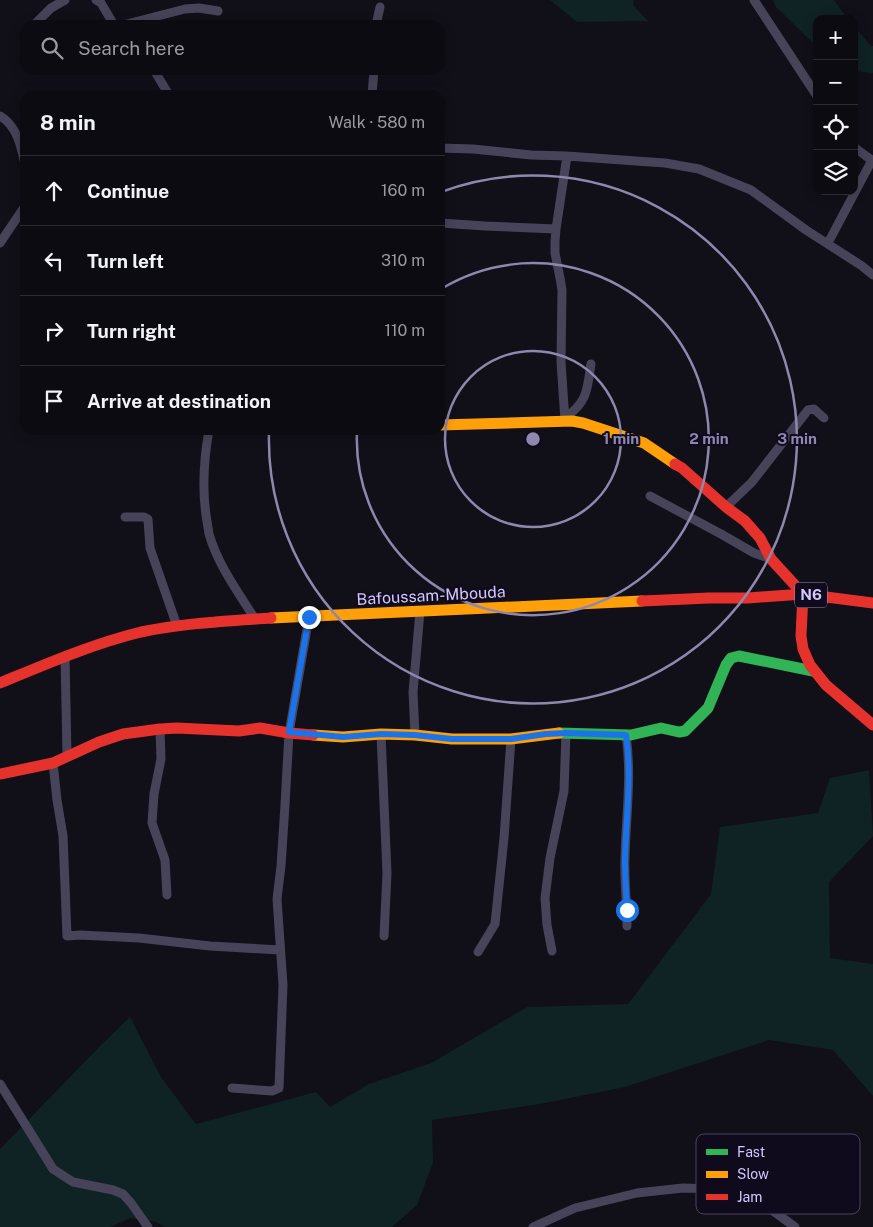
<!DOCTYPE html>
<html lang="en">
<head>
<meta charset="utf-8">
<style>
	body { margin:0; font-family:"Public Sans",sans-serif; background:#1b1920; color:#f1f3f6 }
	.controls { position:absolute; right:15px; top:15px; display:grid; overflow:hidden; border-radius:10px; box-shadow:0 2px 12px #0003 }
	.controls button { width:45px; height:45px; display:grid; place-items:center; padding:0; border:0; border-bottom:1px solid #2d2b32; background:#0d0b12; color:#f1f3f6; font:25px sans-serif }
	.stop { position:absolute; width:15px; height:15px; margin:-11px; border:4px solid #1a73e8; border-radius:50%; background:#fff }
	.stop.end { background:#1a73e8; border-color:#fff; box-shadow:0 1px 5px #0008 }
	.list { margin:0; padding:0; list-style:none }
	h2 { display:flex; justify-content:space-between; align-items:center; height:65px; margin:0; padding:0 20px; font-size:21px }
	h2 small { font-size:16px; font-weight:400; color:#9a9b9f }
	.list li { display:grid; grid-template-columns:32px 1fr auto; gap:15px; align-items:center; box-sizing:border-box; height:70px; padding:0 20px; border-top:1px solid #2d2b32 }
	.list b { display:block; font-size:19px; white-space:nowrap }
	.list em { font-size:16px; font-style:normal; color:#9a9b9f }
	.icon { flex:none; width:28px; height:28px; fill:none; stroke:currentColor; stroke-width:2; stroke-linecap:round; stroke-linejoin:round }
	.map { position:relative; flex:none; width:873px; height:1227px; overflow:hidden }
	.search { position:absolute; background:#0d0b12; box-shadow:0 2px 12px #0003; left:20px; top:20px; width:425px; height:55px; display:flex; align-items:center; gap:12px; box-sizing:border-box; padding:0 18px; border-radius:15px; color:#9a9b9f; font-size:19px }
	.panel { position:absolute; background:#0d0b12; box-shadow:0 2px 12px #0003; left:20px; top:90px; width:425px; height:345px; border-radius:15px }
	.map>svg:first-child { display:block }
	.green { fill:#0f2224 }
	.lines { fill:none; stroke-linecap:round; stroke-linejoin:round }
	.street { stroke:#474459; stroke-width:9 }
	.fast { stroke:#30b455; stroke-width:11 }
	.slow { stroke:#ff9f0a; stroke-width:11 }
	.jam { stroke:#e5322d; stroke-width:11 }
	.route { stroke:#1a73e8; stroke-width:6 }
	.ring { fill:none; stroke:#8e87ae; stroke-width:2.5 }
	.labels { text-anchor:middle; stroke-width:4; stroke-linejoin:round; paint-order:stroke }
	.shield { fill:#100b1c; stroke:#988fba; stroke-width:1 }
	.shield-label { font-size:15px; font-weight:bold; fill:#d2c7fe }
	.street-label { font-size:16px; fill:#d2c7fe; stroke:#100b1c }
	.key { fill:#100b1c; stroke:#4a4360; stroke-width:1 }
	.key-label { font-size:14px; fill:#d2c7fe }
	.centre { fill:#8e87ae; stroke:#100b1c; stroke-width:2.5 }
	.ring-label { font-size:15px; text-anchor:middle; font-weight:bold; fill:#8e87ae; stroke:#100b1c; stroke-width:4; stroke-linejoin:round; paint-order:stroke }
</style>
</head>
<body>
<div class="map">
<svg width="873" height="1227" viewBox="0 0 873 1227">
	<rect width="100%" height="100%" fill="#110f18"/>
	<path class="green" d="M 550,0 L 634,0 L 633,5 L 648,21 L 577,22 Z
		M 773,0 L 834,0 L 848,19 L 817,19 L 817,47 L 776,7 Z
		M 854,26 L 871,46 L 873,46 L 873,73 L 854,71 Z
		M 869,770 L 873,836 L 829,882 L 830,958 L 873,964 L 873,1096 L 833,1050 L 769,1040 L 625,1087 L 540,1104 L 432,1120 L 433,1163 L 417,1205 L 392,1227 L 165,1227 L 156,1222 L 131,1218 L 110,1227 L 0,1227 L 0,1149 L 102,1044 L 130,1017 L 161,1077 L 196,1124 L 316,1092 L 330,1107 L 369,1084 L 431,1063 L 527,1007 L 628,1004 L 711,894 L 720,827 L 818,813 L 830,778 Z"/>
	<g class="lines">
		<path class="street" d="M 96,0 L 101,3 L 114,25
			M 754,0 L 817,96
			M 34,25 L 51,8 L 65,0
			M 123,25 L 185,9 L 199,8 L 218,11
			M 376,25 L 380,7
			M 154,70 L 169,95
			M 372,95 L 374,70
			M 0,116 C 17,126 21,146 25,164
			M 854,147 L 866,156 L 873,161
			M 440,148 L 473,149 L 531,155 L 567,156 L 636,161 L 665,163 L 699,169 L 751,190 L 806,230 L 862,266 L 873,275
			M 440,223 L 485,226 L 556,229
			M 0,243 L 25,206
			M 828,243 L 872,160
			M 565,418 C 588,401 587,390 591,364
			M 565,421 L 561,362 L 562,290 L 560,278 L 555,253 L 555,241 L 556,229 L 567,156
			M 209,430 C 204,458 202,487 206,515 C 207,521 208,528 209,534 C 218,565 238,592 255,619
			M 650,496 L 721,534 L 754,553 L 771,559
			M 726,507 L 752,482 L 808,410 L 814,409 L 824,418
			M 125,517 L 144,517 L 148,519 L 150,548 L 177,626
			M 65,656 L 67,756
			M 160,729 L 161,759 L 154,794 L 152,823 L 165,860 L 167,895
			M 381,734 L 387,873 L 384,936
			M 415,735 L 413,692 L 420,611
			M 626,735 C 632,775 626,817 625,857 C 624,880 627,903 627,926
			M 53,763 L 57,800 L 63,836 L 67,936 L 80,935 L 139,938 L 210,946 L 280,950
			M 552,951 L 547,925 L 545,898 L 550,858 L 564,791 L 566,733
			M 478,952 L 495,924 L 504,838 L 511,739
			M 0,1084 L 53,1169 L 73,1182 L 113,1190 L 123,1194 L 131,1203 L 148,1227
			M 232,1088 L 272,1091 L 279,1088 L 283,985 L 277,899 L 281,866 L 285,805 L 289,733 L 309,617
			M 533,1227 L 575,1208 L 637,1193 L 683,1188 L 721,1189 L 765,1205 L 795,1227"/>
		<path class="fast" d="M 559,733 L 631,735 L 661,728 L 679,732 L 685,731 L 708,708 L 726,665 L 731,658 L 739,656 L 813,671"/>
		<path class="slow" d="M 440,425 L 572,421 L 583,423 L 644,443 L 675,464
			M 271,618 L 642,601
			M 313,735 L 343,737 L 381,734 L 415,735 L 452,739 L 511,739 L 559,733"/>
		<path class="jam" d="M 675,464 L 682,468 L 726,507 L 745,521 L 760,538 L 771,559 L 803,594 L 801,636 L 803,649 L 810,665 L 826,685 L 873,725
			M 642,601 L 709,598 L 748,598 L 803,594 L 873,603
			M 0,683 C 46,664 92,644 141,632 C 183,623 228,621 271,618
			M 0,774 L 53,763 L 99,742 L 123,734 L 160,729 L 177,728 L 239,731 L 260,728 L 289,733 L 313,735"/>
	</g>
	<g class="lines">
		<path class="route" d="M 309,617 L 289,732 L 343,737 L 381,734 L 415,735 L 452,739 L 511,739 L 546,734 L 566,733 L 626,735 C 632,776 626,818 625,859 C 625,876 626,893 627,910"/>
	</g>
	<g class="ring">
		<circle cx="533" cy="439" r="88"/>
		<path d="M441 289A176 176 0 1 1 357 431"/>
		<path d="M441 192A264 264 0 1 1 269 432"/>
	</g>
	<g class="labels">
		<rect class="shield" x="795" y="582.5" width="32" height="25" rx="4"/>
		<g class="shield-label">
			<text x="811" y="600">N6</text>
		</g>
		<g class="street-label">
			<text transform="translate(431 595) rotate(-3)" y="6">Bafoussam-Mbouda</text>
		</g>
	</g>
	<rect x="696" y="1134" width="164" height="80" rx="8" class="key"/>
	<rect x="706" y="1149" width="22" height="6" fill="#30b455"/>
	<rect x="706" y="1171" width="22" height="7" fill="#ff9f0a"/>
	<rect x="706" y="1194" width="22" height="6" fill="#e5322d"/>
	<g class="key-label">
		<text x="737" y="1157">Fast</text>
		<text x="737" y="1179">Slow</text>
		<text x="737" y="1202">Jam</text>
	</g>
	<circle cx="533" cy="439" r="8" class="centre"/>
	<g class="ring-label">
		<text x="621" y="444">1 min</text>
		<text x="709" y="444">2 min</text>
		<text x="797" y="444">3 min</text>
	</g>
</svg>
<div class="controls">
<button>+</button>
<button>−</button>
<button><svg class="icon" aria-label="locate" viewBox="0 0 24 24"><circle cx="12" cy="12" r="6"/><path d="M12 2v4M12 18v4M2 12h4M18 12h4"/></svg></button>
<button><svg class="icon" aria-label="layers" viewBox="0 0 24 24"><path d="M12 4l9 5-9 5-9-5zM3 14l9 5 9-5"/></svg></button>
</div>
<div class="stop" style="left:627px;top:910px"></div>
<div class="stop end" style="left:309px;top:617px"></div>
<div class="search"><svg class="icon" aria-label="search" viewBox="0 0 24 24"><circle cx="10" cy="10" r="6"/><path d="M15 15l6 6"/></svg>Search here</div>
<section class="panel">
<h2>8 min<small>Walk · 580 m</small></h2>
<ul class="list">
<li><svg class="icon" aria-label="ahead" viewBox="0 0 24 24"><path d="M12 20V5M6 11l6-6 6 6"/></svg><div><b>Continue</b></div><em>160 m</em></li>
<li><svg class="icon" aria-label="left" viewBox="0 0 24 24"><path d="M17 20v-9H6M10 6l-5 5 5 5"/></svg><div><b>Turn left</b></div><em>310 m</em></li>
<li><svg class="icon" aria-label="right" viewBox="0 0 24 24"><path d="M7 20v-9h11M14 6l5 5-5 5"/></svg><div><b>Turn right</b></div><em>110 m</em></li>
<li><svg class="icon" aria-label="arrive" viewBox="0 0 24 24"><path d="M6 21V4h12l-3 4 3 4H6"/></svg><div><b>Arrive at destination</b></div></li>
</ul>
</section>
</div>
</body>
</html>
